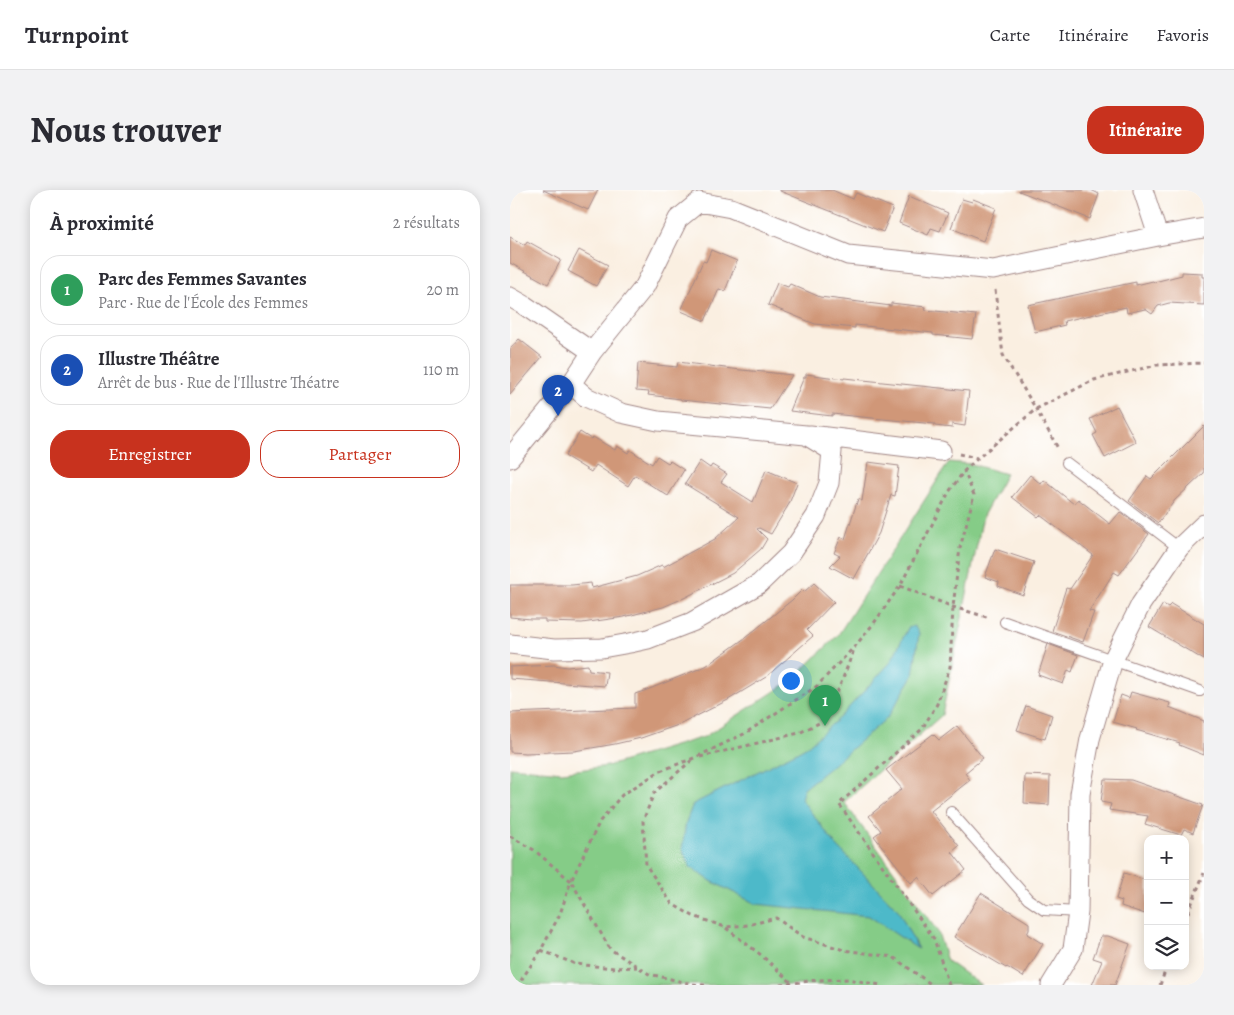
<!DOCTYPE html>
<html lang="fr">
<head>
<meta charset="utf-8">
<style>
	body { margin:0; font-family:Alegreya,serif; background:#f2f2f3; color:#2b2b33 }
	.controls { position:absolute; right:15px; bottom:15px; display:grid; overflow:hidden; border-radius:10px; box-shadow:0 2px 12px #0003 }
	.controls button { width:45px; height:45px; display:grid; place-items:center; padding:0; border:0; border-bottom:1px solid #e1e1e2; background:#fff; color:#2b2b33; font:25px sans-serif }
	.you { position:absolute; left:280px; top:490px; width:18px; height:18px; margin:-12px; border:4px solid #fff; border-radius:50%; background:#1a73e8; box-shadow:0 0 0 8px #1a73e833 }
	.badge { display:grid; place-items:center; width:32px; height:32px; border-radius:50%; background:#c8321e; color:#fff; font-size:16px; font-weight:700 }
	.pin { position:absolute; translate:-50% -41px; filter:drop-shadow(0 1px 2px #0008) }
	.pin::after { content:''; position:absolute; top:26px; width:18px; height:15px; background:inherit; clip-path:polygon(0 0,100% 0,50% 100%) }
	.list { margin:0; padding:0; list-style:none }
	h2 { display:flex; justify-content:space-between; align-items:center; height:65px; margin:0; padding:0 20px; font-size:21px }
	h2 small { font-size:16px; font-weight:400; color:#7c7c81 }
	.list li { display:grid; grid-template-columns:32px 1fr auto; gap:15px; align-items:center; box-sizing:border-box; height:70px; margin:0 10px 10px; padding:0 10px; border:1px solid #e1e1e2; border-radius:20px }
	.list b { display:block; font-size:19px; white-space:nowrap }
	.list p { margin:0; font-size:16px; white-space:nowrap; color:#7c7c81 }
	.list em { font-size:16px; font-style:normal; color:#7c7c81 }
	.actions { display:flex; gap:10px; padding:15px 20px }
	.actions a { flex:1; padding:11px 0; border:1px solid #c8321e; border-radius:20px; text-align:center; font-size:18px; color:#c8321e }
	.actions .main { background:#c8321e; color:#fff }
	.icon { flex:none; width:28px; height:28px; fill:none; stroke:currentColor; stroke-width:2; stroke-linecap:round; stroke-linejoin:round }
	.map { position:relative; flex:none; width:694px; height:795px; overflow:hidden; border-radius:20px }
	header { display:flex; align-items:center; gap:30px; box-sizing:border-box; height:70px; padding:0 25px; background:#fff; border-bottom:1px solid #e1e1e2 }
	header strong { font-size:24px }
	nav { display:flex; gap:28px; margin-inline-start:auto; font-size:18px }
	.intro { display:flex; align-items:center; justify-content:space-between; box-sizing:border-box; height:120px; padding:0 30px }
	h1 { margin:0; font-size:35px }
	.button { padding:12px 22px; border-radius:20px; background:#c8321e; color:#fff; font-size:18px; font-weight:700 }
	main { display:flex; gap:30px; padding:0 30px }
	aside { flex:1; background:#fff; border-radius:20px; box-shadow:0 2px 12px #0003 }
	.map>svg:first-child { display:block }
	.green { fill:#85cc87; stroke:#687659 }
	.water { fill:#4db9c9; stroke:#4c6c7a }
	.building { fill:#d09778 }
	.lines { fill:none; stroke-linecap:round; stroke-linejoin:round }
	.service-casing { stroke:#a28786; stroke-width:12 }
	.minor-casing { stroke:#a28786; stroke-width:21 }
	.path { stroke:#a28786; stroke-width:3; stroke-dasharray:4 4; stroke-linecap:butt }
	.service { stroke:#fff; stroke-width:10 }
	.minor { stroke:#fff; stroke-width:19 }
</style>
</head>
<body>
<header>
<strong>Turnpoint</strong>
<nav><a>Carte</a><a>Itinéraire</a><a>Favoris</a></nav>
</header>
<div class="intro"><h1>Nous trouver</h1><a class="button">Itinéraire</a></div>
<main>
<aside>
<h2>À proximité<small>2 résultats</small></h2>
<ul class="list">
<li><span class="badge" style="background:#2e9e5b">1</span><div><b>Parc des Femmes Savantes</b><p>Parc · Rue de l'École des Femmes</p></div><em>20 m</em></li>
<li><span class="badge" style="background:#1a4fb4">2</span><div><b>Illustre Théâtre</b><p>Arrêt de bus · Rue de l'Illustre Théatre</p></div><em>110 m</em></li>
</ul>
<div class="actions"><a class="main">Enregistrer</a><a>Partager</a></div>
</aside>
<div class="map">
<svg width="694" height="795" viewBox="0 0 694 795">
	<rect width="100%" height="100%" fill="#fff"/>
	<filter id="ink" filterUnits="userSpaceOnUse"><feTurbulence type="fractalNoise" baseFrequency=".02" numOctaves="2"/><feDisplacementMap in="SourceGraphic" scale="10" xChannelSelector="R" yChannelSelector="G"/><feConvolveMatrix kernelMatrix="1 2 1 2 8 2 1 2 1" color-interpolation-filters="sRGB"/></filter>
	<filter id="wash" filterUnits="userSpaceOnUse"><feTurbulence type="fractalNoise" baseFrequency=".0096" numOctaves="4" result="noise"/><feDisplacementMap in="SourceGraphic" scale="20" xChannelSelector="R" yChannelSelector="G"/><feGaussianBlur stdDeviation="1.12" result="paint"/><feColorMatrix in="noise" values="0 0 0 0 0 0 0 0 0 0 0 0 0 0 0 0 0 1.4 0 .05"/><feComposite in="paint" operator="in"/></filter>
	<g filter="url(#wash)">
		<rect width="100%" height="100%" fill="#faefe1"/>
		<path class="green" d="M 439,272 L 461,274 L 496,284 L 473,326 L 432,525 L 334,612 L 428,742 L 437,771 L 471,795 L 0,795 L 0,577 L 52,582 L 98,576 L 194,547 L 282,490 L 328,445 Z"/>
		<path class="water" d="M 404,436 L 409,443 L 403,486 L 378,527 L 317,580 L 294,598 L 291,609 L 326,655 L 388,720 L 408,759 L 359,726 L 246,714 L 201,691 L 180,677 L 172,659 L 176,632 L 183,614 L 285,563 L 299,555 L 330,527 L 380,473 L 398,438 Z"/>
		<g id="blocks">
			<path class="building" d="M 33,0 L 88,0 L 78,20 Z
				M 270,0 L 322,0 L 343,9 L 346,3 L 383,18 L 373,42 L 270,1 Z
				M 509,0 L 581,0 L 589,4 L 580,29 L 509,1 Z
				M 399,6 L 438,23 L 430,41 L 421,38 L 418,45 L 389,33 Z
				M 452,9 L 462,12 L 463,9 L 486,18 L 473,51 L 441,38 Z
				M 0,47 L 15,55 L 17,51 L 51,70 L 38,94 L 0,73 Z
				M 69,60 L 98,75 L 86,96 L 58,81 Z
				M 201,60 L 227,71 L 215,101 L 209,99 L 195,131 L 171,121 L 193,71 L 196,72 Z
				M 672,82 L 692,83 L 692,87 L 694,87 L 694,115 L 659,113 L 648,116 L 642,124 L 635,119 L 617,123 L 616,117 L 554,131 L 555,135 L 525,142 L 518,115 L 626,92 L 626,95 L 643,91 L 644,92 L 672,85 Z
				M 267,93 L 278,97 L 280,94 L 310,107 L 381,116 L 381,113 L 416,117 L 415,120 L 466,125 L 462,149 L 423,145 L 423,143 L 345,135 L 345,138 L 305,134 L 258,115 Z
				M 9,149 L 32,167 L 0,205 L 0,159 Z
				M 168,172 L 231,180 L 254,182 L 282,185 L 260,219 L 171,210 L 171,209 L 138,205 L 139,202 L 126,201 L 128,173 L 167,177 Z
				M 296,184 L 334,189 L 334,188 L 459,201 L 455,236 L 442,234 L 442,238 L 425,236 L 425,234 L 352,227 L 322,224 L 322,226 L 280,221 L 294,187 L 296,187 Z
				M 607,216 L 626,252 L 595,268 L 583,245 L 587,243 L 580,229 Z
				M 694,236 L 694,283 L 665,310 L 648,333 L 619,311 L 637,286 L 641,289 Z
				M 70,242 L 81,249 L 83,247 L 105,260 L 107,256 L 118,263 L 120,260 L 142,274 L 147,266 L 158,273 L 160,271 L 174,280 L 158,306 L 125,285 L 118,296 L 86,275 L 81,282 L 55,266 Z
				M 190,271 L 200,278 L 202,275 L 217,284 L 211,292 L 243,312 L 256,280 L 287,293 L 279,314 L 261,344 L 249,338 L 247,339 L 257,349 L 251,359 L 223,383 L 174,408 L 153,417 L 114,427 L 72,433 L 35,432 L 35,429 L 21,429 L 0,427 L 0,395 L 62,395 L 81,393 L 82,398 L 127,386 L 152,375 L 153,377 L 205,349 L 229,327 L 175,294 Z
				M 358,272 L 389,276 L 385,306 L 381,305 L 369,343 L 344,389 L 320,376 L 330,366 L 324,363 L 331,347 L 335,349 L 348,309 L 352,311 Z
				M 520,285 L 531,294 L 534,290 L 564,314 L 568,309 L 600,334 L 610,322 L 639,344 L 609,385 L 604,382 L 579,421 L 584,422 L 573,452 L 542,441 L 556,398 L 560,399 L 583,365 L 530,325 L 528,327 L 502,307 Z
				M 485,359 L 524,372 L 513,405 L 488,396 L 489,392 L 475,387 Z
				M 304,393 L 324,412 L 297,440 L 303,446 L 256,487 L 218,510 L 171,534 L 131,548 L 105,554 L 64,561 L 16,563 L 0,562 L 0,523 L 125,518 L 125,504 L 137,500 L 196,476 L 235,448 L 282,410 L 292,400 L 294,402 Z
				M 653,414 L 658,417 L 661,414 L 694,434 L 694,470 L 639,437 Z
				M 538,454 L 568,465 L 562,482 L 558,480 L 553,494 L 528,485 Z
				M 44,475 L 57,477 L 78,475 L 79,480 L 97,482 L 95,496 L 0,489 L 0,477 Z
				M 621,502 L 660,513 L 659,517 L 694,531 L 694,565 L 669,555 L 670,553 L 626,540 L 627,539 L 603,532 L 611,505 L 619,508 Z
				M 516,516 L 542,525 L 535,549 L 507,540 Z
				M 447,536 L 473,568 L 455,583 L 460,590 L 421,621 L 449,656 L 442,662 L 456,680 L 423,706 L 408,687 L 401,693 L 364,646 L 371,641 L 359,626 L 392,599 L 376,580 L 423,544 L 429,550 Z
				M 515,585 L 540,586 L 539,615 L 514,613 Z
				M 594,589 L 621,590 L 693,615 L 683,643 L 674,639 L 671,645 L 635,634 L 638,626 L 599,620 L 601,614 L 591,612 Z
				M 614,683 L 638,691 L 638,725 L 611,716 L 612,711 L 606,709 Z
				M 471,703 L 519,733 L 519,740 L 517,744 L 533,754 L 513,787 L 497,777 L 496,778 L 444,747 Z
				M 591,746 L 598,746 L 620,754 L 605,795 L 582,795 L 592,771 L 583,768 Z"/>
		</g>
	</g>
	<g filter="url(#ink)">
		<use href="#blocks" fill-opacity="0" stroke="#a28786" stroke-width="1"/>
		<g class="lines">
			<defs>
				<path id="service" d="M 557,273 L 669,358
					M 495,432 L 690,501
					M 441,622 L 518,709 L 534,720 L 568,722"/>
				<path id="minor" d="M 633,0 L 648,46
					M 189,12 L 221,18 L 338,65 L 483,80 L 648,46 L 694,38
					M 0,107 L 14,115 L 82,162
					M 300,245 L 431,261
					M 0,268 L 61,194 L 82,162 L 135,96 L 168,29 L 189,12
					M 0,454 L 44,459 L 92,458 L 120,453 L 138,449 L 182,432 L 249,394 L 281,363 L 306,326 L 319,293 L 322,261 L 296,245 L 148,231 L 111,223 L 76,207 L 61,194
					M 541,795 L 563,759 L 568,722 L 570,604 L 580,549 L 603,470 L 631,414 L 669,358 L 694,334"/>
			</defs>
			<use href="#service" class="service-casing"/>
			<use href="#minor" class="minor-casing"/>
			<path class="path" d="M 485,100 L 493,165 L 526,219 L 549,260
				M 449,264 L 467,268
				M 390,396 L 443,417 L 480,428
				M 190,567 L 289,543 L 309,533 L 322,516 L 345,457
				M 182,570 L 144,603 L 133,631 L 136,675 L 162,714 L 183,726 L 215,737 L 238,735 L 266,728 L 293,747 L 334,760 L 383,767 L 422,795
				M 0,646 L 24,660 L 61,691 L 50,724 L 31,760 L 8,795
				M 675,730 L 694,683
				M 216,738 L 251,765 L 282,793
				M 31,760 L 65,774 L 104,778 L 127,777
				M 195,795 L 182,794 L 139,784 L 100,759 L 61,691 L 90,631 L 112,605 L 150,581 L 184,568 L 234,544 L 307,496 L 346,455 L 364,433 L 390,396 L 439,302 L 454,281 L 468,268 L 526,219 L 584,190 L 647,175 L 694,173
				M 270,795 L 306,790 L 338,789 L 370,795
				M 439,795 L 424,749 L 329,614 L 412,539 L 427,514 L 440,477 L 443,417 L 450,358 L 464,305 L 454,281
				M 650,795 L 657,776"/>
			<use href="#service" class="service"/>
			<use href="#minor" class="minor"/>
		</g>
	</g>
</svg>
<div class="controls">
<button>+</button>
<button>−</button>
<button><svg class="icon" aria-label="layers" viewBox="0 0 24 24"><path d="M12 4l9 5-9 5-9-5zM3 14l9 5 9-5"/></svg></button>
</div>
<div class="you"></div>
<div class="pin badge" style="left:315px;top:536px;background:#2e9e5b">1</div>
<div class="pin badge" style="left:48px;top:226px;background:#1a4fb4">2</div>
</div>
</main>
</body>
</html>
